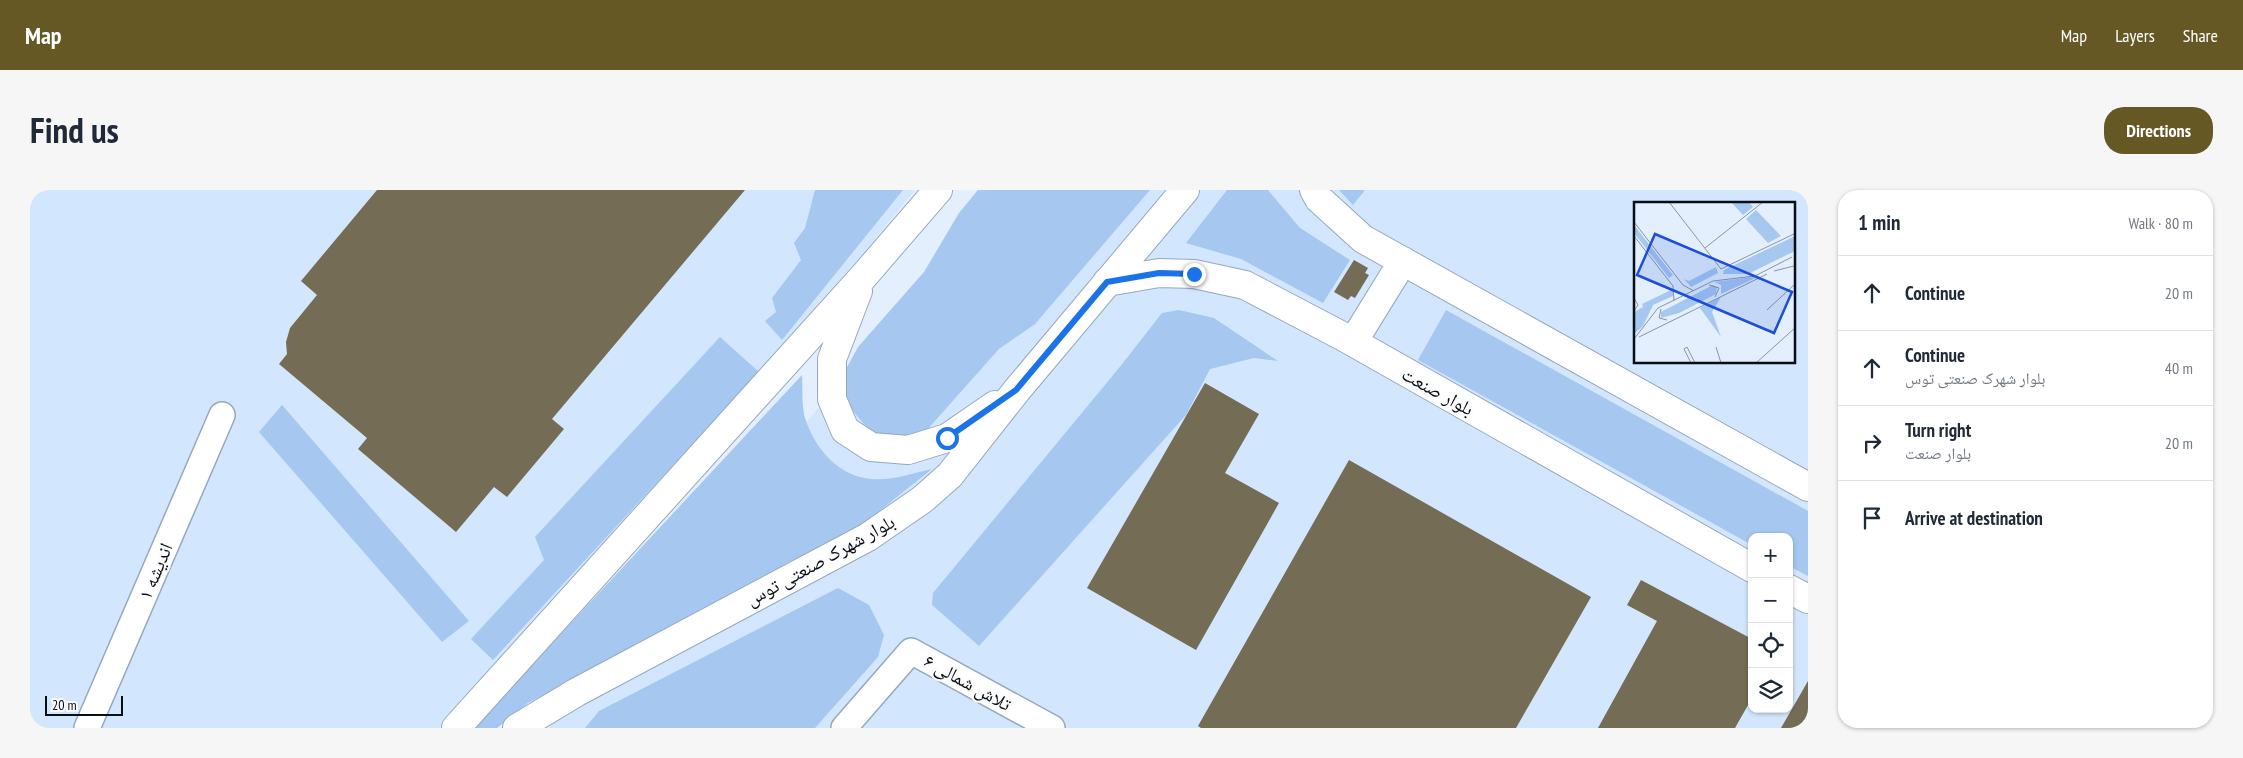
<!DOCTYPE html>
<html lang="en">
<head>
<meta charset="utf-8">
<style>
	body { margin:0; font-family:"PT Sans Narrow","Noto Naskh Arabic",sans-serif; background:#f6f6f7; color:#1f2937 }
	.controls { position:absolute; right:15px; bottom:15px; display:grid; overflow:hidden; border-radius:10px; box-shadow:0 1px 4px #0004 }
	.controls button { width:45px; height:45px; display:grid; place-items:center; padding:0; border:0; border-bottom:1px solid #e0e1e3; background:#fff; color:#1f2937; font:25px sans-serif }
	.scale { position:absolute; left:15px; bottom:12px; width:78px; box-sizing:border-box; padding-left:5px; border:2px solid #080e15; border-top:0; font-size:14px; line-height:18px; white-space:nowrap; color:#080e15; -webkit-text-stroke:4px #fbfbfb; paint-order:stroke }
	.stop { position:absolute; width:15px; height:15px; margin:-11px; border:4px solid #1a73e8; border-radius:50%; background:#fff }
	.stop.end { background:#1a73e8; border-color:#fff; box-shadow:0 1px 5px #0008 }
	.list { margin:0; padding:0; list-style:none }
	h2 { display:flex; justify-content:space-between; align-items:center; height:65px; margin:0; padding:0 20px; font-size:21px }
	h2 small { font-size:16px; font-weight:400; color:#747a83 }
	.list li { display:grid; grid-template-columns:32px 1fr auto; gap:15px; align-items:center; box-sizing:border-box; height:75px; padding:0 20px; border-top:1px solid #e0e1e3 }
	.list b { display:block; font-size:19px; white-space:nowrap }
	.list p { margin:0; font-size:16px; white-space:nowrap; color:#747a83 }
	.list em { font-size:16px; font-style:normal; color:#747a83 }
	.icon { flex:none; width:28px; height:28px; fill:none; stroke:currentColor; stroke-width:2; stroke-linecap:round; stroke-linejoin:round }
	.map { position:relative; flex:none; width:1778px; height:538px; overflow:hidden; border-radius:20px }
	header { display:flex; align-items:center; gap:30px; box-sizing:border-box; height:70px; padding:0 25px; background:#665825; color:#fff }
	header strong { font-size:24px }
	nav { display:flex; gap:28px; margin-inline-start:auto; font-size:18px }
	.intro { display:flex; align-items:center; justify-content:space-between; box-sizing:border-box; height:120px; padding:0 30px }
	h1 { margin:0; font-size:35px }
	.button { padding:12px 22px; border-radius:20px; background:#665825; color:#fff; font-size:18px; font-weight:700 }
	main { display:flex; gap:30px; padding:0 30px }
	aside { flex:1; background:#fff; border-radius:20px; box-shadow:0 1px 4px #0004 }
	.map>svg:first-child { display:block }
	.built { fill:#d2e6fd; fill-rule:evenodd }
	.green { fill:#a5c7f0 }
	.building { fill:#746c54 }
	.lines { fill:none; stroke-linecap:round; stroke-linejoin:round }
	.street-casing { stroke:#96a8be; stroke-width:28 }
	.secondary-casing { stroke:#96a8be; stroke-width:30 }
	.street { stroke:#fff; stroke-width:25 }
	.secondary { stroke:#fff; stroke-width:28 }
	.route { stroke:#1a73e8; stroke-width:6 }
	.labels { text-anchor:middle; stroke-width:4.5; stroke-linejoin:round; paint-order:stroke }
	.street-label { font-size:19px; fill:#080e15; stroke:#fbfbfb }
	.inset-road { fill:none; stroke:#8b95a0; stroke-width:1 }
	.view { fill:#1d4ed8; fill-opacity:0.15; stroke:#1d4ed8; stroke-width:2.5 }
	.inset-edge { fill:none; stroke:#080e15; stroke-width:2.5 }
</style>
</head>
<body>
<header>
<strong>Map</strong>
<nav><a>Map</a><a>Layers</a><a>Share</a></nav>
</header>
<div class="intro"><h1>Find us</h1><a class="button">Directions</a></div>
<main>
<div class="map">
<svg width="1778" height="538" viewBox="0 0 1778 538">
	<rect width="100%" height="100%" fill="#e3effd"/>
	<path class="built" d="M 0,0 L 885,0 L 765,147 L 409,538 L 0,538 Z
		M 972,0 L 1778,0 L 1778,538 L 519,538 ZM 1606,14 L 1764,14 L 1764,172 L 1606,172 ZM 1722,347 L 1759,347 L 1759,519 L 1722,519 Z"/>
	<path class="green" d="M 785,0 L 873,0 L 752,150 L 735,131 L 746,122 L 742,108 L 771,70 L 764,53 L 775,38 Z
		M 948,0 L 1120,0 L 1005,134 L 969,159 L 896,241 L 876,249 L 859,249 L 839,240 L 823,221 L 814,200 L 815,181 L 828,157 L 894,82 L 929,23 Z
		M 1197,0 L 1238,0 L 1270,38 L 1320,70 L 1293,113 L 1211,69 L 1156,53 Z
		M 1309,0 L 1335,0 L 1323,15 Z
		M 1149,120 L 1184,128 L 1248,171 L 1224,168 L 1180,179 L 1156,225 L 949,456 L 902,415 L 903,403 L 1089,178 L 1132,123 Z
		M 1416,120 L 1778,321 L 1778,386 L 1759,376 L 1759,347 L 1722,347 L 1722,355 L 1388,170 Z
		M 690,147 L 729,182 L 463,470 L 441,449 L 514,370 L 505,347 Z
		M 772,185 C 773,199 771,218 776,231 C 786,260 810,287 842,289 C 861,291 884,283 902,279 L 829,337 L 741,392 L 498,513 L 467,538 L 443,538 Z
		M 252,215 L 439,431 L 412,452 L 229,242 Z
		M 808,398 L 839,415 L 854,445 L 848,467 L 785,538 L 555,538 L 569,521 Z"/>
	<path class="building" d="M 347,0 L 715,0 L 522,229 L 534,239 L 477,307 L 464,297 L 426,342 L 328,259 L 337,248 L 249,174 L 257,164 L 256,152 L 260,138 L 287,105 L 271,91 Z
		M 1324,70 L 1338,78 L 1335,83 L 1339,85 L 1325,108 L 1321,106 L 1318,110 L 1304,102 Z
		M 1175,193 L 1229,224 L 1195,283 L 1249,313 L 1166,460 L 1057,398 Z
		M 1319,270 L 1561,407 L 1486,538 L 1171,538 L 1168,536 Z
		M 1611,390 L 1722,449 L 1722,508 L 1705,538 L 1568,538 L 1627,431 L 1597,415 Z
		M 1778,491 L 1778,538 L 1751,538 Z"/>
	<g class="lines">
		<defs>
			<path id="street" d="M 57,538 L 192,225
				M 814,538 L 881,461 L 1022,538"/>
			<path id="secondary" d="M 1284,0 L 1289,9 L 1333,49 L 1778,297
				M 1077,92 L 1129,83 L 1164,84 L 1215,95 L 1314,147 L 1722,378
				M 828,101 L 802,169 L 802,209 L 815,240 L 841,257 L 878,260 L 917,248 L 965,215
				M 1323,152 L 1373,71
				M 1759,399 L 1778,409
				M 426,538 L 833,87 L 908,0
				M 487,538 L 547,502 L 838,347 L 893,309 L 920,285 L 987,200 L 1155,0"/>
		</defs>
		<use href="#street" class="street-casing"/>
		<use href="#secondary" class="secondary-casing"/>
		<use href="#street" class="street"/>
		<use href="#secondary" class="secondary"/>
	</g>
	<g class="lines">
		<path class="route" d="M 917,248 L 986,200 L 1077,92 L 1129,83 L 1164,84"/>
	</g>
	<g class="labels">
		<g class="street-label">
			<text transform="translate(1408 201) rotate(29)" y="7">بلوار صنعت</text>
			<text transform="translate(790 370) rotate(-29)" y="7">بلوار شهرک صنعتی توس</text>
			<text transform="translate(125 381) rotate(-67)" y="7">اندیشه ۱</text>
			<text transform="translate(938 492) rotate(29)" y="7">تلاش شمالی ۶</text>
		</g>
	</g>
	<g transform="translate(1604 12)">
		<rect width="161" height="161" fill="#e3effd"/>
		<path d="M 97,0 L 115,0 L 119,5 L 109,13 ZM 122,8 L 147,34 L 134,41 L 112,17 ZM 0,23 L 39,73 L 35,76 L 0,31 ZM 161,34 L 161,49 L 114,72 L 89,72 L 90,68 ZM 82,65 L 84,71 L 57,85 L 50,77 L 55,79 ZM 126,74 L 87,92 L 87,83 L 80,80 ZM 79,83 L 83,85 L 82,92 L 45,111 L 27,116 L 27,110 ZM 39,87 L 39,94 L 19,103 L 9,124 L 0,132 L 0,110 L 9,105 L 8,102 ZM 87,95 L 78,110 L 87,135 L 66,106 Z" fill="#a5c7f0"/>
		<path class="inset-road" d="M 35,0 L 87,67 L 162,31M 0,20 L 49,83 L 60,89M 0,34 L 39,84 L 40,99M 71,46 L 129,0M 140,69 L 160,64M 75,83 L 85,86 L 81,95M 0,96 L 4,103 L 0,109M 27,107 L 25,116 L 33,118M 133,108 L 162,81M 5,135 L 133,72M 0,137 L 24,106 L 79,79 L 121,74 L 158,55M 82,145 L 87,161M 57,161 L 50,147 L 53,145 L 61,161M 122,161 L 162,125"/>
		<path class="view" d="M 21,32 L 158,90 L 140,131 L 3,73 Z"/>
		<rect width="161" height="161" class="inset-edge"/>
	</g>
</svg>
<div class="controls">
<button>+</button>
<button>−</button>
<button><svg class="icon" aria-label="locate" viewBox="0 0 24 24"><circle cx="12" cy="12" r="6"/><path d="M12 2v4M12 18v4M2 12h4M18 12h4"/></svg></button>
<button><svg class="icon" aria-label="layers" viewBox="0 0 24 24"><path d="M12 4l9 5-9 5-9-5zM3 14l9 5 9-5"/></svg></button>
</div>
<div class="scale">20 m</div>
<div class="stop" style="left:917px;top:248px"></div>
<div class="stop end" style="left:1164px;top:84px"></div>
</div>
<aside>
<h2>1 min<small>Walk · 80 m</small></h2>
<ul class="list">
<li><svg class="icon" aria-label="ahead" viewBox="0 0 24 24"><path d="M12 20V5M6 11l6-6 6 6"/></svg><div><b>Continue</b></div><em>20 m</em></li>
<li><svg class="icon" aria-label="ahead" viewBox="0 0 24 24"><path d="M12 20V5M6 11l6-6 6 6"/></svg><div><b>Continue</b><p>بلوار شهرک صنعتی توس</p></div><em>40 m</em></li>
<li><svg class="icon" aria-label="right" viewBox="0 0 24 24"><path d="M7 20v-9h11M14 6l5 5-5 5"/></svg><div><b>Turn right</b><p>بلوار صنعت</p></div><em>20 m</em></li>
<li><svg class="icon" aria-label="arrive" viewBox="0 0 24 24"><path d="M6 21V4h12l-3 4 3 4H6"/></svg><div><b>Arrive at destination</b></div></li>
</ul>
</aside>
</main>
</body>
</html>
